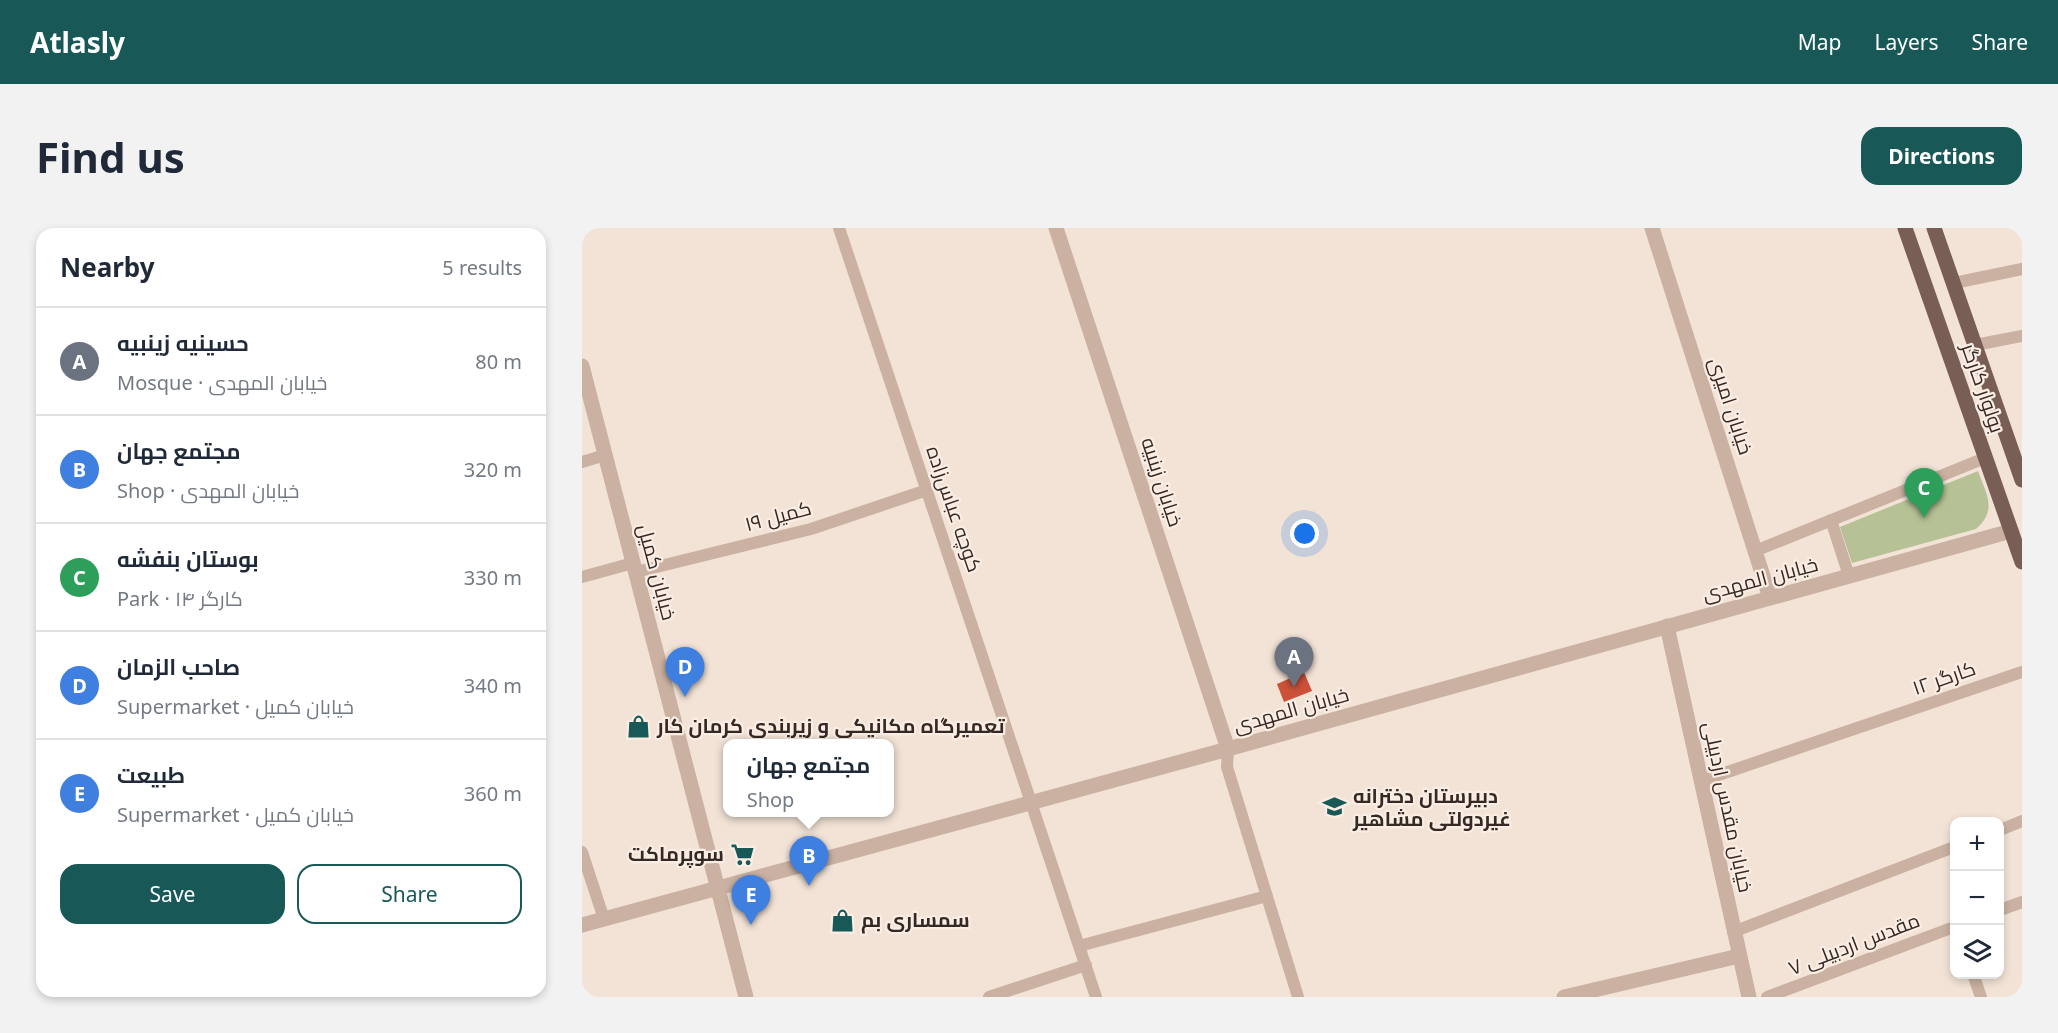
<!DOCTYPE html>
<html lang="en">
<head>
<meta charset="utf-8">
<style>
	body { margin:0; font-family:"Noto Sans",Cairo,sans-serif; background:#f2f2f3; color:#1f2937 }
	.controls { position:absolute; right:18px; bottom:18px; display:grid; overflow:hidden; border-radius:12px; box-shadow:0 3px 9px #0003 }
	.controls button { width:54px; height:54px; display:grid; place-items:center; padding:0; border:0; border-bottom:2px solid #e0e1e3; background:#fff; color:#1f2937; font:30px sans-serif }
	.you { position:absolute; left:723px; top:306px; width:21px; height:21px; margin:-15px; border:4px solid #fff; border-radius:50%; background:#1a73e8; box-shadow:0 0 0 9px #1a73e833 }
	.badge { display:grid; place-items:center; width:39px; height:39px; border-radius:50%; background:#185857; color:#fff; font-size:20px; font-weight:700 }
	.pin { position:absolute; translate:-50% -50px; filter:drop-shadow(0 2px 3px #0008) }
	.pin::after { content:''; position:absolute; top:32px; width:21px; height:18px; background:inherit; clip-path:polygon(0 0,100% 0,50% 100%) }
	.popup { position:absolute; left:141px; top:511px; width:171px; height:78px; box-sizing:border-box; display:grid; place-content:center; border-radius:12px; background:#fff; filter:drop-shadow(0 2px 4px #0005); font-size:20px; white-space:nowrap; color:#747a83 }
	.popup b { font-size:22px; color:#1f2937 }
	.popup::after { content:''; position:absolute; left:50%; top:100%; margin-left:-12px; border:12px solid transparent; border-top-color:#fff }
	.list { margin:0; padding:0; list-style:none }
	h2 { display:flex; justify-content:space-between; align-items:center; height:78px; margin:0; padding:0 24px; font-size:26px }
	h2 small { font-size:20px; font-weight:400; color:#747a83 }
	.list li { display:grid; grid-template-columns:39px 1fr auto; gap:18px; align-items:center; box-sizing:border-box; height:108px; padding:0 24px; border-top:2px solid #e0e1e3 }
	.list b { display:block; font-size:22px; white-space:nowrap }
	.list p { margin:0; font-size:20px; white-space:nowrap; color:#747a83 }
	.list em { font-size:20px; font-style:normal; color:#747a83 }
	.actions { display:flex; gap:12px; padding:18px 24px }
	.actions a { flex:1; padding:14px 0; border:2px solid #185857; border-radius:18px; text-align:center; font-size:21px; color:#185857 }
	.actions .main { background:#185857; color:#fff }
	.icon { flex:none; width:33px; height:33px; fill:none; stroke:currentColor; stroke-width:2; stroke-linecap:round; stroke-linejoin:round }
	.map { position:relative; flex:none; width:1440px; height:769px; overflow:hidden; border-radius:18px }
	header { display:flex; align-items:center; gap:36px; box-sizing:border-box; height:84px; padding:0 30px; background:#185857; color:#fff }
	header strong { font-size:28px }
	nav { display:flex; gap:33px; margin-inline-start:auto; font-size:21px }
	.intro { display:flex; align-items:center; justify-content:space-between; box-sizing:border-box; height:144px; padding:0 36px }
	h1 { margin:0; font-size:42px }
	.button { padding:15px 27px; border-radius:18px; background:#185857; color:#fff; font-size:21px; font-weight:700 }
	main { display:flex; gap:36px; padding:0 36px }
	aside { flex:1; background:#fff; border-radius:18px; box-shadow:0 3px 9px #0003 }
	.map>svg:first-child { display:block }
	.green { fill:#b6c296 }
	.building { fill:#cd5139 }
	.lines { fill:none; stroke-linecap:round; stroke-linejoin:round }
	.minor { stroke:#cab1a2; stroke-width:12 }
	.tertiary { stroke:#cab1a2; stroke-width:15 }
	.primary { stroke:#785e55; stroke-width:15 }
	.labels { text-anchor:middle; stroke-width:4.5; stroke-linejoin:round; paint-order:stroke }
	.street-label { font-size:20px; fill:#352925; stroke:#faede3 }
	.poi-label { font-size:20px; font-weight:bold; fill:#352925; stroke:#faede3; text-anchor:start }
</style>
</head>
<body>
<header>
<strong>Atlasly</strong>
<nav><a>Map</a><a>Layers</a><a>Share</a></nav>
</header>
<div class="intro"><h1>Find us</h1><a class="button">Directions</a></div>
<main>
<aside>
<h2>Nearby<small>5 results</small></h2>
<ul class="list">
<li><span class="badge" style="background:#6b7280">A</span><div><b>حسینیه زینبیه</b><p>Mosque · خیابان المهدی</p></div><em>80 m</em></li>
<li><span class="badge" style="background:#3f7fe0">B</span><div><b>مجتمع جهان</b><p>Shop · خیابان المهدی</p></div><em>320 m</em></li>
<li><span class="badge" style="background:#2e9e5b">C</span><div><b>بوستان بنفشه</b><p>Park · کارگر ۱۴</p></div><em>330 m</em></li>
<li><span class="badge" style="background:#3f7fe0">D</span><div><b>صاحب الزمان</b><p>Supermarket · خیابان کمیل</p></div><em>340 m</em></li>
<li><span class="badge" style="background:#3f7fe0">E</span><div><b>طبیعت</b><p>Supermarket · خیابان کمیل</p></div><em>360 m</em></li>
</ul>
<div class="actions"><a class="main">Save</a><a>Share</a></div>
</aside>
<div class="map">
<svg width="1440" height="769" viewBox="0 0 1440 769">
	<rect width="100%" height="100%" fill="#f2e3d6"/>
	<path class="green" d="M 1396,243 C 1404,265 1416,282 1394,301 L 1270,335 L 1258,299 Z"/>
	<path class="building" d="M 722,444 L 730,463 L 702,474 L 695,456 Z"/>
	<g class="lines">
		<path class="minor" d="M 257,0 L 514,769
			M 1372,55 L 1440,41
			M 1393,117 L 1440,108
			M 0,234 L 23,227
			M 1249,292 L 1267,348
			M 1173,323 L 1403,230
			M 54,344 L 229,301 L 345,262
			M 0,349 L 51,335
			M 646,521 L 645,539 L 716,769
			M 1119,553 L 1440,444
			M 1418,602 L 1440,593
			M 0,624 L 22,691
			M 1418,682 L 1440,674
			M 1151,704 L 1372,619
			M 497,718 L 685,668
			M 1391,746 L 1399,769
			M 407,769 L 504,737
			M 1185,769 L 1372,699"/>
		<path class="tertiary" d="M 474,0 L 646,521
			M 1070,0 L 1188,370
			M 0,138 L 164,769
			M 1085,398 L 1167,769
			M 0,697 L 646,521 L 1429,303
			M 982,769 L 1157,728"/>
		<path class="primary" d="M 1323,0 L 1440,334
			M 1352,0 L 1440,252"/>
	</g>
	<defs>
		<symbol id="shop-bare" viewBox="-9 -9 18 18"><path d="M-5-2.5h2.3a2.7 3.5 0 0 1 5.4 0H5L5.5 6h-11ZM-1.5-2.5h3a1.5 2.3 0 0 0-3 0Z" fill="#185857" stroke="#faede3" stroke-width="2.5" paint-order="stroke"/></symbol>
		<symbol id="school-bare" viewBox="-9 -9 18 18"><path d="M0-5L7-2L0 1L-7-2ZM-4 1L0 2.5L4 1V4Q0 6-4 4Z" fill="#185857" stroke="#faede3" stroke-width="2.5" paint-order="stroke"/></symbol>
		<symbol id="supermarket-bare" viewBox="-9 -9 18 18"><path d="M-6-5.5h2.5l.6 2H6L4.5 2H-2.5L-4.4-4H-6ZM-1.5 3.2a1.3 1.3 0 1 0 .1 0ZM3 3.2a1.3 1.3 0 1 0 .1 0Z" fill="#185857" stroke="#faede3" stroke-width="2.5" paint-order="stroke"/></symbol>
	</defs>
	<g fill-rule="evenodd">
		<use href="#shop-bare" x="40" y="482" width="33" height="33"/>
		<use href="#school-bare" x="736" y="562" width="33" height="33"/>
		<use href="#supermarket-bare" x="144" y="610" width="33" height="33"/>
		<use href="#shop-bare" x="244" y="676" width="33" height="33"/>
	</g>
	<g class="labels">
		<g class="street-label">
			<text transform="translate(1401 160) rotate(71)" y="7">بولوار کارگر</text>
			<text transform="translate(1149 178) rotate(72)" y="7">خیابان امیری</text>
			<text transform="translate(580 254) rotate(72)" y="7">خیابان زینبیه</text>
			<text transform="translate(372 281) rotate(71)" y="7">کوچه عباس‌زاده</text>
			<text transform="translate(196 288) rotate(-15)" y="7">کمیل ۱۹</text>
			<text transform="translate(75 344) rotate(75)" y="7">خیابان کمیل</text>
			<text transform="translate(1178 351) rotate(-15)" y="7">خیابان المهدی</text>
			<text transform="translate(1362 450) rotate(-19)" y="7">کارگر ۱۲</text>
			<text transform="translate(709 482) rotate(-16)" y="7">خیابان المهدی</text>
			<text transform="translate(1146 579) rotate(78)" y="7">خیابان مقدس اردبیلی</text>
			<text transform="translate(1272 716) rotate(-21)" y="7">مقدس اردبیلی ۷</text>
		</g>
		<g class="poi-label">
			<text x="75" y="505">تعمیرگاه مکانیکی و زیربندی کرمان کار</text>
			<text x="771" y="575">دبیرستان دخترانه<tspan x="771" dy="23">غیردولتی مشاهیر</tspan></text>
			<text x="142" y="633" text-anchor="end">سوپرماکت</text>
			<text x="279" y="699">سمساری بم</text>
		</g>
	</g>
</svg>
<div class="controls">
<button>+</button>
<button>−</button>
<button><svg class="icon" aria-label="layers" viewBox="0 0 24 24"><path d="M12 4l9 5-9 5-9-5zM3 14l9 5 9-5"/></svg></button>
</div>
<div class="you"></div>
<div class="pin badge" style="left:712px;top:459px;background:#6b7280">A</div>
<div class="pin badge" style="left:227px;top:658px;background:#3f7fe0">B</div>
<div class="popup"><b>مجتمع جهان</b>Shop</div>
<div class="pin badge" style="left:1342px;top:290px;background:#2e9e5b">C</div>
<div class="pin badge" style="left:103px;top:469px;background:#3f7fe0">D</div>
<div class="pin badge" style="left:169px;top:697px;background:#3f7fe0">E</div>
</div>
</main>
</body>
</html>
